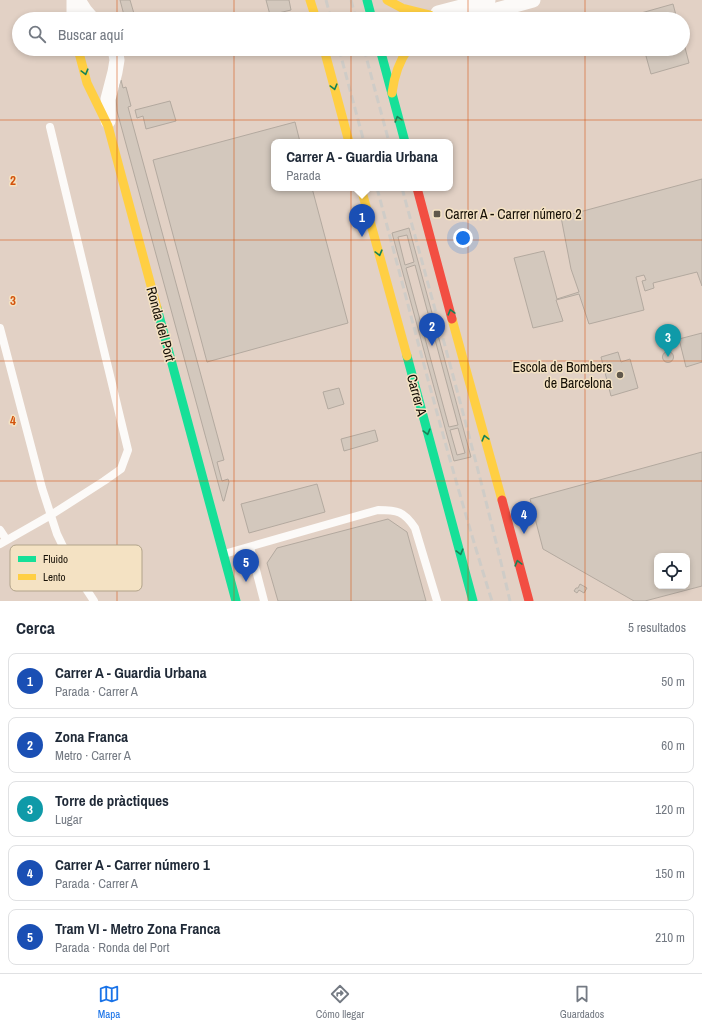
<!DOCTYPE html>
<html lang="es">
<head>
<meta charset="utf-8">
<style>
	body { margin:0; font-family:"Archivo Narrow",sans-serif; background:#f6f6f7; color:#1f2937 }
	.controls { position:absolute; right:12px; bottom:12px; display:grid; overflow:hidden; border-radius:8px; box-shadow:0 2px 6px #0003 }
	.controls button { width:36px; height:36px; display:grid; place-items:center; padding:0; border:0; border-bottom:1px solid #e0e1e3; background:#fff; color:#1f2937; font:20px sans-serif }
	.you { position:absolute; left:463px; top:238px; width:14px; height:14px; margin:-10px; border:3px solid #fff; border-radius:50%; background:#1a73e8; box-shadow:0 0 0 6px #1a73e833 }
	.badge { display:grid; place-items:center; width:26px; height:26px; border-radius:50%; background:#1a73e8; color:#fff; font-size:13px; font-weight:700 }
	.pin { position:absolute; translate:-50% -33px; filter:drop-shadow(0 1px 2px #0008) }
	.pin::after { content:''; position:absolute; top:21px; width:14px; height:12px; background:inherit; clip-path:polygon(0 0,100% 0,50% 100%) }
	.popup { position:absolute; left:271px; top:139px; width:182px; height:52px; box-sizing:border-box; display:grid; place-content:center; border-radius:8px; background:#fff; filter:drop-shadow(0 1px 3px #0005); font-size:13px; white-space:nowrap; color:#747a83 }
	.popup b { font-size:15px; color:#1f2937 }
	.popup::after { content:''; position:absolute; left:50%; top:100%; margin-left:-8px; border:8px solid transparent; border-top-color:#fff }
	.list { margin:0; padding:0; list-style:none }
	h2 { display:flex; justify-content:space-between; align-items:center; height:52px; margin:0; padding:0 16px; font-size:17px }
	h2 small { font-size:13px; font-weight:400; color:#747a83 }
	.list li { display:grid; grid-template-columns:26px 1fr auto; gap:12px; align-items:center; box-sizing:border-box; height:56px; margin:0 8px 8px; padding:0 8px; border:1px solid #e0e1e3; border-radius:8px }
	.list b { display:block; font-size:15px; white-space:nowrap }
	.list p { margin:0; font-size:13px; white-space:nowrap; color:#747a83 }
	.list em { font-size:13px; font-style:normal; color:#747a83 }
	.icon { flex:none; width:22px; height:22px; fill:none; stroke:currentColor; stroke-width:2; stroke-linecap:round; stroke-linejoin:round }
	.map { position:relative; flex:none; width:702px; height:601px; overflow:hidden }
	.search { position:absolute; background:#fff; box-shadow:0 2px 6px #0003; left:12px; right:12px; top:12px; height:44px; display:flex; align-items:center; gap:10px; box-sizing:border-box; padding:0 14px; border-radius:22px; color:#747a83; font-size:15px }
	.sheet { height:372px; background:#fff }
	nav { display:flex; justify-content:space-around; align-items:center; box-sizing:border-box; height:56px; border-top:1px solid #e0e1e3; background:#fff; font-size:11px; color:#747a83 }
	nav a { display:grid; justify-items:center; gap:2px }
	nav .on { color:#1a73e8 }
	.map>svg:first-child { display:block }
	.industrial { fill:#e2d1c5; fill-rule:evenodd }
	.building { fill:#d3c8bd; stroke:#b3a99f; fill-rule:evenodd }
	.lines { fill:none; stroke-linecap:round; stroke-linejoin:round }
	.lane { stroke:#fcfaf8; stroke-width:8 }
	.street { stroke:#fcfaf8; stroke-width:15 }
	.fast { stroke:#16e098; stroke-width:9 }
	.slow { stroke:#ffcf43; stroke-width:9 }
	.jam { stroke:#f24e42; stroke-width:9 }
	.rail { stroke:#cfccc7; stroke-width:3; stroke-dasharray:8 4; stroke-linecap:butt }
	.oneway { stroke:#168256 }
	.grid { fill:none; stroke:#d3520b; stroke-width:1; stroke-opacity:0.55 }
	.poi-dot { fill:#60584c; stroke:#f4e2c3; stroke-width:1.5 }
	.labels { text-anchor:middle; stroke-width:3; stroke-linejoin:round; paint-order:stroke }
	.poi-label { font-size:14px; fill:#161006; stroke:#f4e2c3; text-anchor:start }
	.street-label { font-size:14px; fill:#161006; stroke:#f4e2c3 }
	.key { fill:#f4e2c3; stroke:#b1a38a; stroke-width:1 }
	.key-label { font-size:11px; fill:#161006 }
	.grid-label { font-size:13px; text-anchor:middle; font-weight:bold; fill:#d3520b; stroke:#f4e2c3; stroke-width:3; stroke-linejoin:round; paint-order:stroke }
</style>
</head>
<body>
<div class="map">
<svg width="702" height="601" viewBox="0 0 702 601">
	<rect width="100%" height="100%" fill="#e9dfce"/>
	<path class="industrial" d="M 0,0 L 702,0 L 702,601 L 0,601 ZM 19,19 L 683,19 L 683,49 L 19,49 ZM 274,142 L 450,142 L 450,188 L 274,188 ZM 657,556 L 687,556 L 687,586 L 657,586 Z"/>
	<path class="building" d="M 120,0 L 130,0 L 135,17 L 125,19 Z
		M 266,0 L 289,0 L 291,10 L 270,15 Z
		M 673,4 L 677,19 L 635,19 L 634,15 Z
		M 683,40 L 689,63 L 651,74 L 644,49 L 683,49 Z
		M 121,80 L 123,88 L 126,87 L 131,106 L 128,107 L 224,460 L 217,462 L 222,481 L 228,479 L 229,482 L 224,501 L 223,501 L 117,111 L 116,97 L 117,91 Z
		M 170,101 L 176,121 L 146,129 L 143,116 L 137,118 L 135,110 Z
		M 295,122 L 300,142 L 274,142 L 274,188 L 312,188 L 348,323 L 207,362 L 153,160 Z
		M 702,179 L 702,286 L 697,272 L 653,283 L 654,288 L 645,291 L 642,281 L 646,280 L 644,275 L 636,277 L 644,310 L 589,324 L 579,294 L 556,300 L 563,321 L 533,328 L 514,258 L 544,251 L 557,299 L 579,292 L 571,269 L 561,217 Z
		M 409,228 L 471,457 L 454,461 L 392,233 ZM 407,235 L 414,262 L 405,265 L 398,237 ZM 415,265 L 458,425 L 449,427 L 406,268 ZM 458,428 L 465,453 L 457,455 L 450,430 Z
		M 702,333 L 702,363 L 702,362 L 686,367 L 679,339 Z
		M662.5 357a5.5 5.5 0 1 1 11 0a5.5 5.5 0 1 1-11 0Z
		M 618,352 L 621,362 L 630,359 L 638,388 L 611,396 L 601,357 Z
		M 339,388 L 344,404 L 328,409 L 323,392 Z
		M 375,430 L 378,441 L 344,451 L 341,439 Z
		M 702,452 L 702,586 L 645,601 L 634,601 L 543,549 L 530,499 ZM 657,556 L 687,556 L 687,586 L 657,586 Z
		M 317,484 L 325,512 L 249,533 L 241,504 Z
		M 388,519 L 407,532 L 426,601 L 278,601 L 267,563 L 277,548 Z
		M 580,584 L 587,588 L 584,593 L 579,590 L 577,593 L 574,591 L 576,588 L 578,588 Z"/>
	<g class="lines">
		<path class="lane" d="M 0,328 L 42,488 L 57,534 L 69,559 L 79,578 L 94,601
			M 0,530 L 6,539
			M 0,544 L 51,515 L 104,481 L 121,469 L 128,450 L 50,127
			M 250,547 L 264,601
			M 224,554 L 378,510 C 397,510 404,511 415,528 L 437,601"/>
		<path class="street" d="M 74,0 L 74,19
			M 78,0 L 85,11 L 92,19
			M 438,13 L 488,0
			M 464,19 L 533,0
			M 108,121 L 108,99 L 115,72 L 117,60 L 115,49"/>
		<path class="fast" d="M 367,0 L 372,19
			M 380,49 L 405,142
			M 157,308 L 236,601
			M 407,356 L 473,601"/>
		<path class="slow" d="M 310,0 L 316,19
			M 387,0 L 402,8 L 430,15
			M 78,49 L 87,83 L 108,126 L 157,308
			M 324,49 L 349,142
			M 392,93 C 394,77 398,63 408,49
			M 361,188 L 407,356
			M 452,319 L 502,500"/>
		<path class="jam" d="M 417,188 L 452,319
			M 502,500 L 529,601"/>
		<path class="rail" d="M 326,0 L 331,19
			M 351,0 L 356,19
			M 339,49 L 364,142
			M 364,49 L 389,142
			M 377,188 C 414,326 449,465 492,601
			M 402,188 C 439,325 478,462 510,601"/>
	</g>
	<defs><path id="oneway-chevron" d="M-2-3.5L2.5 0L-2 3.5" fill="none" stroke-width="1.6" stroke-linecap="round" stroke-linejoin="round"/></defs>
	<g class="oneway">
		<use href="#oneway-chevron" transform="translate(85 72) rotate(75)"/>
		<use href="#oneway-chevron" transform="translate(334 87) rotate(75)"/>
		<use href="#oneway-chevron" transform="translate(398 119) rotate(-106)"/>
		<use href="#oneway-chevron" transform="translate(379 253) rotate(75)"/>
		<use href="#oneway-chevron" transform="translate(451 312) rotate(-105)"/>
		<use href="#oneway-chevron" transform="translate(427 432) rotate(75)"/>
		<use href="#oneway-chevron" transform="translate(485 438) rotate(-105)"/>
		<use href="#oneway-chevron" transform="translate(460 552) rotate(75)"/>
		<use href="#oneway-chevron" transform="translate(518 563) rotate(-105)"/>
	</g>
	<path class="grid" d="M 117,0 L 117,19M 234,0 L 234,19M 351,0 L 351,19M 468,0 L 468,19M 585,0 L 585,19M 117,49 L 117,601M 234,49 L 234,601M 351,49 L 351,601M 468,49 L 468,601M 585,49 L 585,601M 0,120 L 702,120M 0,240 L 702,240M 0,361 L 702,361M 0,481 L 702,481"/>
	<g class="poi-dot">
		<rect x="433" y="210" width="8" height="8" rx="2"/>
		<circle cx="620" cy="375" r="4"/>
	</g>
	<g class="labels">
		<g class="poi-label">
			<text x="445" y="219">Carrer A - Carrer número 2</text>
			<text x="612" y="372" text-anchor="end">Escola de Bombers<tspan x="612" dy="16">de Barcelona</tspan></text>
		</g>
		<g class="street-label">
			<text transform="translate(161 324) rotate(75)" y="5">Ronda del Port</text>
			<text transform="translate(417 395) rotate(75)" y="5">Carrer A</text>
		</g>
	</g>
	<rect x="10" y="545" width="132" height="46" rx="6" class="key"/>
	<rect x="18" y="556" width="18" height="6" fill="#16e098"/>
	<rect x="18" y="574" width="18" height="6" fill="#ffcf43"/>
	<g class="key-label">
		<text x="43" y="563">Fluido</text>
		<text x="43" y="581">Lento</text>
	</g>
	<g class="grid-label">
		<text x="13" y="185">2</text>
		<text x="13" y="305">3</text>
		<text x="13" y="425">4</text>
	</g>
</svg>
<div class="controls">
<button><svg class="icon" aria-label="locate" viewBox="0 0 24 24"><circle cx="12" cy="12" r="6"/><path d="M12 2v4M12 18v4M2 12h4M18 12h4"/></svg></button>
</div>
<div class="you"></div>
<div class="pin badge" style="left:362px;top:237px;background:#1a4fb4">1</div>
<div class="popup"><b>Carrer A - Guardia Urbana</b>Parada</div>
<div class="pin badge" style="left:432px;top:346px;background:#1a4fb4">2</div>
<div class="pin badge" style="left:668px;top:357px;background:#0f9aa8">3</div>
<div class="pin badge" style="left:524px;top:534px;background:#1a4fb4">4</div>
<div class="pin badge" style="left:246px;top:582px;background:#1a4fb4">5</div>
<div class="search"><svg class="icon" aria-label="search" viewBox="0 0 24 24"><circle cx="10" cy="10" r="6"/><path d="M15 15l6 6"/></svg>Buscar aquí</div>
</div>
<section class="sheet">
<h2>Cerca<small>5 resultados</small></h2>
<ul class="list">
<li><span class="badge" style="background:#1a4fb4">1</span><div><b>Carrer A - Guardia Urbana</b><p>Parada · Carrer A</p></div><em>50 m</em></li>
<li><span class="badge" style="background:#1a4fb4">2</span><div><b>Zona Franca</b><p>Metro · Carrer A</p></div><em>60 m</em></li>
<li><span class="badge" style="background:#0f9aa8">3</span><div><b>Torre de pràctiques</b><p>Lugar</p></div><em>120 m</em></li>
<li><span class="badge" style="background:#1a4fb4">4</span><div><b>Carrer A - Carrer número 1</b><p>Parada · Carrer A</p></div><em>150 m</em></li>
<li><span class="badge" style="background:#1a4fb4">5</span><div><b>Tram VI - Metro Zona Franca</b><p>Parada · Ronda del Port</p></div><em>210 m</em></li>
</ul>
</section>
<nav>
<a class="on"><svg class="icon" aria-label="map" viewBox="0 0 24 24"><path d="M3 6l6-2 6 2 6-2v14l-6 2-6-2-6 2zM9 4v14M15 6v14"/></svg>Mapa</a>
<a><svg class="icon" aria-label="directions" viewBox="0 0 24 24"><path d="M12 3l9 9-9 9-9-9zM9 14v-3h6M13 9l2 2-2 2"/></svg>Cómo llegar</a>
<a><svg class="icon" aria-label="saved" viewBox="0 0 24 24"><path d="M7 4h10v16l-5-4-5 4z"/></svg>Guardados</a>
</nav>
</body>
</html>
